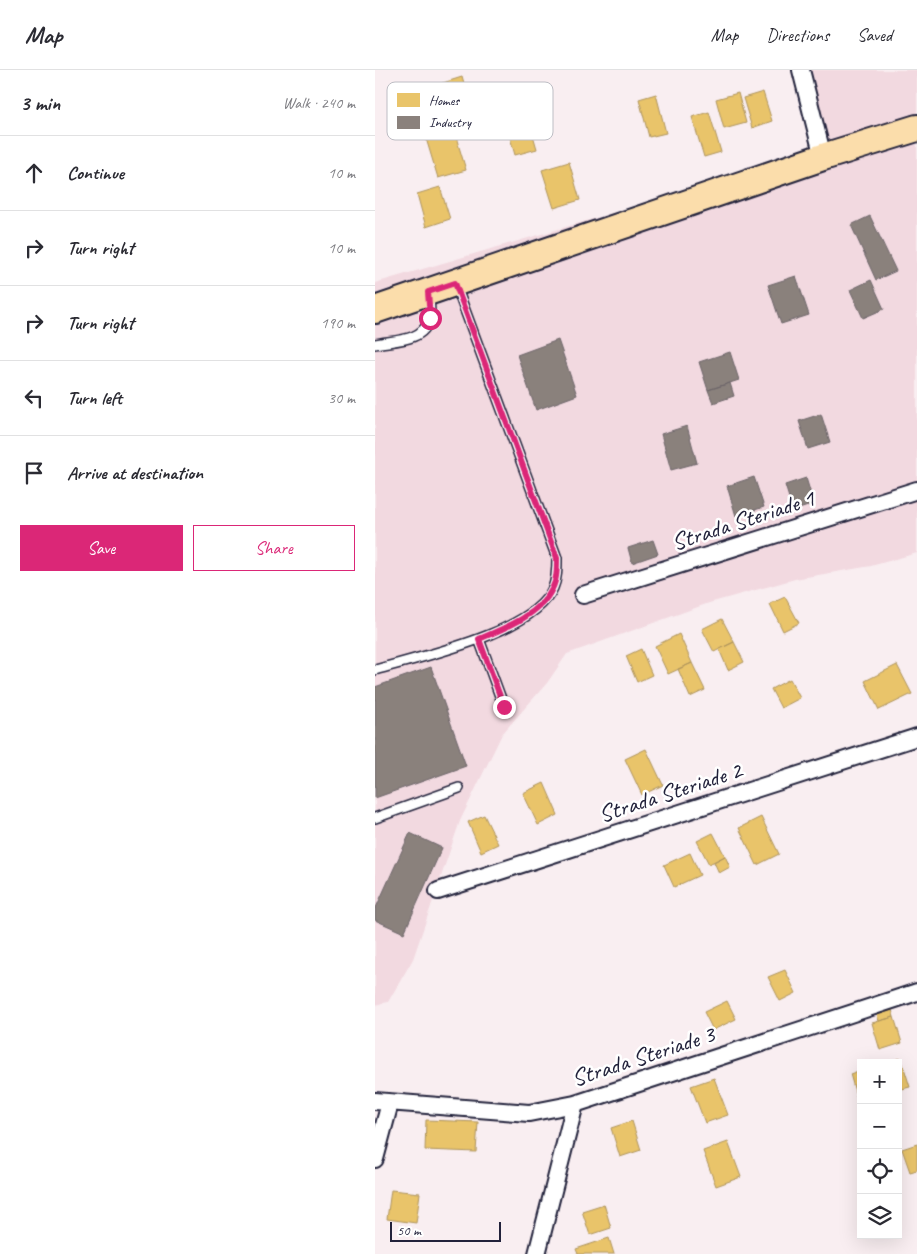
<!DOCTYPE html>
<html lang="en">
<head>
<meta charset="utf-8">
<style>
	body { margin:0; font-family:Caveat,sans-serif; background:#f2f2f3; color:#2b2b33 }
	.controls { position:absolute; right:15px; bottom:15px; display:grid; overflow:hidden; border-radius:0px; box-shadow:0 5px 20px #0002 }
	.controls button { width:45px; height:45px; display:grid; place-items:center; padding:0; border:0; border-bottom:1px solid #e1e1e2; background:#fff; color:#2b2b33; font:25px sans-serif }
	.scale { position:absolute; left:15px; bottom:12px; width:111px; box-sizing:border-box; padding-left:5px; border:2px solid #22223b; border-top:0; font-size:14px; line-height:18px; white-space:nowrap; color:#22223b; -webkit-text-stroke:4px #fff; paint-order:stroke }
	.stop { position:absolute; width:15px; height:15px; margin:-11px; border:4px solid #db2777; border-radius:50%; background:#fff }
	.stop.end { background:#db2777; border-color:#fff; box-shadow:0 1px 5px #0008 }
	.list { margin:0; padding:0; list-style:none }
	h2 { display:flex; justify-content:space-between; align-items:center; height:65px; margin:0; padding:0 20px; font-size:21px }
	h2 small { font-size:16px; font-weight:400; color:#7c7c81 }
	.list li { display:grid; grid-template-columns:32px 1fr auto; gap:15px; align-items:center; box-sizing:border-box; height:75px; padding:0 20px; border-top:1px solid #e1e1e2 }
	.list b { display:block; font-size:19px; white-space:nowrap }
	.list em { font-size:16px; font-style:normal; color:#7c7c81 }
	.actions { display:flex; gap:10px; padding:15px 20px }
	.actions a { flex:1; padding:11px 0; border:1px solid #db2777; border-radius:0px; text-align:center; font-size:18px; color:#db2777 }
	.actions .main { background:#db2777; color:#fff }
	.icon { flex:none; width:28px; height:28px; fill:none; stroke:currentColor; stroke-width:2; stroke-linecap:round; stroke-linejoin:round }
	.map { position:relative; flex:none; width:542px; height:1184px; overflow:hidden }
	header { display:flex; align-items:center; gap:30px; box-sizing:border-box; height:70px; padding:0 25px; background:#fff; border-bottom:1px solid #e1e1e2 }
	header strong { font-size:24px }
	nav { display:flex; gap:28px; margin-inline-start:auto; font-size:18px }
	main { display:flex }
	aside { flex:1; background:#fff }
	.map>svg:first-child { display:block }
	.built { fill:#f2d9e0 }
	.homes { fill:#e9c46a; stroke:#ad935c }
	.industry { fill:#8a817c; stroke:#6b6468 }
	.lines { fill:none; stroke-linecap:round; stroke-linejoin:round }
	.service-casing { stroke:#22223b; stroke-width:12 }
	.minor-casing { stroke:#22223b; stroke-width:20 }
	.primary-casing { stroke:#22223b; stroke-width:30 }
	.service { stroke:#fff; stroke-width:9 }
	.minor { stroke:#fff; stroke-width:16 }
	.primary { stroke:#fbddab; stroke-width:26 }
	.route { stroke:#db2777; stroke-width:6 }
	.labels { text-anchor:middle; stroke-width:5; stroke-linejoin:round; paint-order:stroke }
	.street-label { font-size:24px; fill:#22223b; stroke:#fff }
	.key { fill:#fff; stroke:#bdbdc4; stroke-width:1 }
	.key-label { font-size:14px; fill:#22223b }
</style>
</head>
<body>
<header>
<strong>Map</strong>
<nav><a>Map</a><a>Directions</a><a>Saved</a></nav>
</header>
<main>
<aside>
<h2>3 min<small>Walk · 240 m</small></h2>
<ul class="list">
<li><svg class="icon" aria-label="ahead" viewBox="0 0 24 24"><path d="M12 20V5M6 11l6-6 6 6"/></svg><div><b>Continue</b></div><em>10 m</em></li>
<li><svg class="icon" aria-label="right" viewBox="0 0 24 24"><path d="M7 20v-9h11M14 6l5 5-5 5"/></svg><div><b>Turn right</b></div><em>10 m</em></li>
<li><svg class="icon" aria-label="right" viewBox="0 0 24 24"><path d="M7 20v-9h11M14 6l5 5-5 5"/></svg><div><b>Turn right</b></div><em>190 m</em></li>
<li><svg class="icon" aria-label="left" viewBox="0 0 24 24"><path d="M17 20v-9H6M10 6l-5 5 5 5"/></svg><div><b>Turn left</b></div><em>30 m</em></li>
<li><svg class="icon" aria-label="arrive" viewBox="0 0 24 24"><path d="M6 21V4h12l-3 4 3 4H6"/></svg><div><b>Arrive at destination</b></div></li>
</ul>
<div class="actions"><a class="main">Save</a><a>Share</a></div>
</aside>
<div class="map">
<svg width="542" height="1184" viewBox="0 0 542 1184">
	<rect width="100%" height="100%" fill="#f9eef1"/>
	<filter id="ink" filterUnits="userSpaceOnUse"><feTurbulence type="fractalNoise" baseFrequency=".02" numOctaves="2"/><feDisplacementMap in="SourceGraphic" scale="10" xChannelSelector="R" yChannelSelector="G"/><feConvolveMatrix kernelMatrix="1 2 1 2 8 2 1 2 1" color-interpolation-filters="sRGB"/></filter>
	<g filter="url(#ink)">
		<path class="built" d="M 421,0 L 542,0 L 542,483 L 496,496 L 420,509 L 334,533 L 192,584 L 172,613 L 127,664 L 85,751 L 38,889 L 13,932 L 0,935 L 0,213 L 442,83 Z"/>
		<path class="homes" d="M 87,7 L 92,25 L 58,36 L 52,18 Z
			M 388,22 L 397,51 L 377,58 L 368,28 Z
			M 363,23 L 371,53 L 349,59 L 341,29 Z
			M 281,24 L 291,63 L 274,67 L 264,29 Z
			M 150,37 L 162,79 L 140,85 L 128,43 Z
			M 334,42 L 346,82 L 329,87 L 317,47 Z
			M 78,57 L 91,100 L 63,108 L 50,65 Z
			M 194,92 L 205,130 L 179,138 L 167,100 Z
			M 65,117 L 75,149 L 51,157 L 42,124 Z
			M 410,527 L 424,553 L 408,561 L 395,534 Z
			M 347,549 L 359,572 L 339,582 L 327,559 Z
			M 304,564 L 317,593 L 293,604 L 280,576 Z
			M 359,572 L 369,592 L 353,600 L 344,579 Z
			M 266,579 L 277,605 L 262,612 L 251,586 Z
			M 317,593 L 330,620 L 315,627 L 303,599 Z
			M 522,595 L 537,624 L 504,640 L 490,611 Z
			M 415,609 L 425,628 L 406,638 L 396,619 Z
			M 271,679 L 288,715 L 267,725 L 250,689 Z
			M 169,713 L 183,745 L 163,755 L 148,723 Z
			M 109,745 L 123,774 L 106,782 L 93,752 Z
			M 386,747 L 404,784 L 382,795 L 364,758 Z
			M 338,763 L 350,786 L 334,794 L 322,771 Z
			M 315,783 L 325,805 L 299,817 L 289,795 Z
			M 350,786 L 355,797 L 344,803 L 339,792 Z
			M 410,900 L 421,923 L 405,931 L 393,907 Z
			M 352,931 L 361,949 L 338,960 L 329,942 Z
			M 517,940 L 519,947 L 504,951 L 502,945 Z
			M 519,947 L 527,973 L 505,980 L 497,953 Z
			M 526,988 L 535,1017 L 523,1020 L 523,993 L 512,993 Z
			M 486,1000 L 486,1031 L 483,1032 L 475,1004 Z
			M 339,1008 L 353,1045 L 330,1053 L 316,1016 Z
			M 51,1050 L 103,1052 L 101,1082 L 50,1080 Z
			M 257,1051 L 266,1080 L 245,1087 L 236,1058 Z
			M 353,1072 L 366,1107 L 341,1116 L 328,1081 Z
			M 542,1074 L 542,1100 L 535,1102 L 527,1079 Z
			M 16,1120 L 45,1123 L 41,1153 L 12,1149 Z
			M 229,1134 L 236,1158 L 215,1165 L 207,1141 Z
			M 234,1168 L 239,1184 L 203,1184 L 201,1179 Z"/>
		<path class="industry" d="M 495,146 L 521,201 L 501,210 L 476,155 Z
			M 421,206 L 434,245 L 406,254 L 393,215 Z
			M 496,210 L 509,239 L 488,248 L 475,220 Z
			M 183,270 L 202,325 L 161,340 L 142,285 Z
			M 355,282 L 364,310 L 333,320 L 324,292 Z
			M 355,313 L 359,326 L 338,333 L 333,320 Z
			M 446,344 L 455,372 L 433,379 L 424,351 Z
			M 312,356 L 322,393 L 296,400 L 286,364 Z
			M 379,407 L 389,437 L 361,446 L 352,416 Z
			M 431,408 L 439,434 L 418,441 L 410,415 Z
			M 278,470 L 283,484 L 257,493 L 253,478 Z
			M 56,597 L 91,696 L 0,728 L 0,617 Z
			M 35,763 L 67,778 L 29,863 L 0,850 L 0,840 Z"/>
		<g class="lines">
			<defs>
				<path id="service" d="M 0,274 C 18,270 49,272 54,249 C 56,242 54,232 54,225
					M 104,569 L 129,637
					M 0,600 C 44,587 159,563 178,518 C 182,509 182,499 182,488 L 81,216
					M 0,748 L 84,718"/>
				<path id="minor" d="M 426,0 L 448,87
					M 208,525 L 542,420
					M 63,821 L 542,667
					M 0,1031 L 154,1043 L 200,1034 L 542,922
					M 0,1089 L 15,1033
					M 162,1184 L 200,1034"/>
				<path id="primary" d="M 0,240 L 448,87 L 542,58"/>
			</defs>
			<use href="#service" class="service-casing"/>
			<use href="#minor" class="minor-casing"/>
			<use href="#primary" class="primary-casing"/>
			<use href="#service" class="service"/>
			<use href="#minor" class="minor"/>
			<use href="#primary" class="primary"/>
		</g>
	</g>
	<g class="lines" filter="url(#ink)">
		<path class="route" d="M 55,248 L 53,222 L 80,213 L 182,488 C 182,499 182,510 177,519 C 165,545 128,559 104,569 L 129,637"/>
	</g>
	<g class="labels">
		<g class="street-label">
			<text transform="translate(368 450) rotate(-18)" y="8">Strada Steriade 1</text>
			<text transform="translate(295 722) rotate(-18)" y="8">Strada Steriade 2</text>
			<text transform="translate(268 986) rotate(-18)" y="8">Strada Steriade 3</text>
		</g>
	</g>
	<rect x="12" y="12" width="166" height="58" rx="8" class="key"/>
	<rect x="22" y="23" width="23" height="14" fill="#e9c46a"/>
	<rect x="22" y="46" width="23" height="13" fill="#8a817c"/>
	<g class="key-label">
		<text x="54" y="35">Homes</text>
		<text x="54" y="57">Industry</text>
	</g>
</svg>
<div class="controls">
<button>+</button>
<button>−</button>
<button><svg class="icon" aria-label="locate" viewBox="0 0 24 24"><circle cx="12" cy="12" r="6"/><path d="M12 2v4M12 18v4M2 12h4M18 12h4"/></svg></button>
<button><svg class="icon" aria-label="layers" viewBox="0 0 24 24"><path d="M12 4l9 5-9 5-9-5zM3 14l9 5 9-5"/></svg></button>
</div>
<div class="scale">50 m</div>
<div class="stop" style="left:55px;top:248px"></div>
<div class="stop end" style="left:129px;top:637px"></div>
</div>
</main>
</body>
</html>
